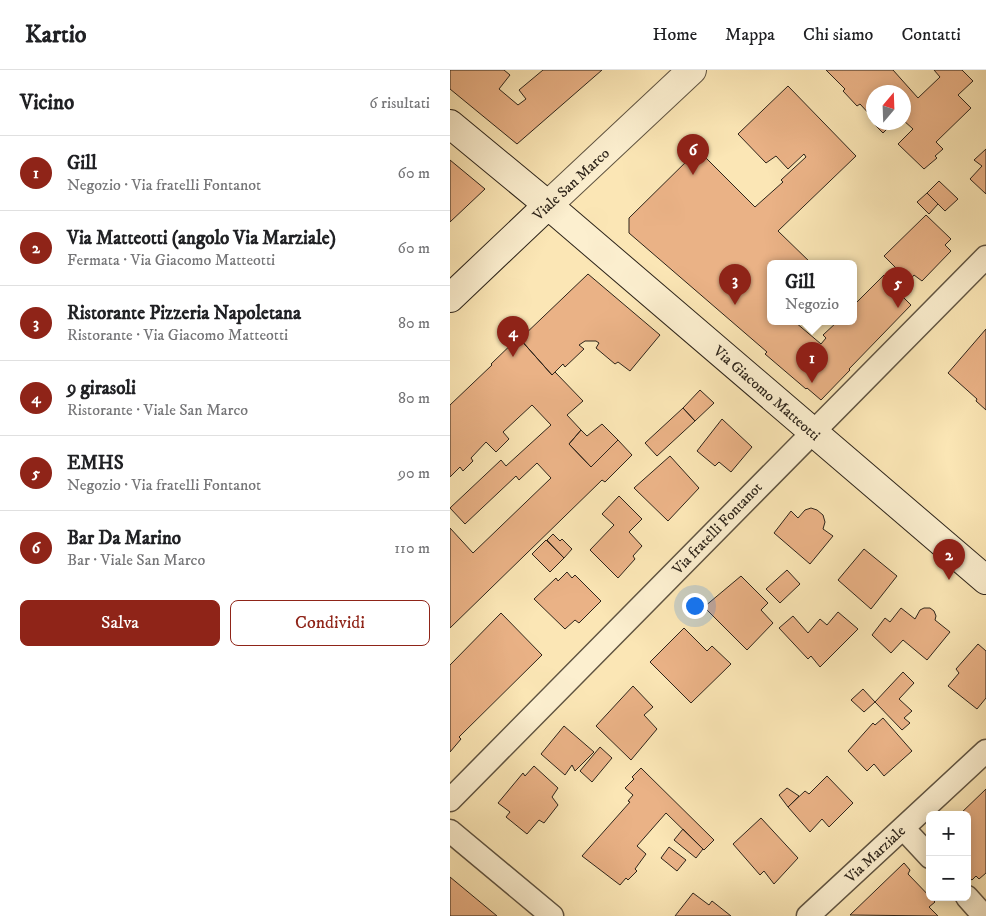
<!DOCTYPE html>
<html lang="it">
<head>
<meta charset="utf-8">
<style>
	body { margin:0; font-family:"IM FELL DW Pica",serif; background:#f6f6f6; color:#202124 }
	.controls { position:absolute; right:15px; bottom:15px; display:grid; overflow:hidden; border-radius:8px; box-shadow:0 2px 12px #0003 }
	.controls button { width:45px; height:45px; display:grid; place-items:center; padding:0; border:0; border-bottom:1px solid #e0e0e0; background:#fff; color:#202124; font:25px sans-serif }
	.compass { position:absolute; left:416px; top:15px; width:45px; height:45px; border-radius:50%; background:#fff; box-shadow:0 2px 12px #0003; rotate:19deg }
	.you { position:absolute; left:244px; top:535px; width:18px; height:18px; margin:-12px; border:4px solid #fff; border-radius:50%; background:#1a73e8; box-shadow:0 0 0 8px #1a73e833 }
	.badge { display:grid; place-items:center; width:32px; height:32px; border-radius:50%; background:#8f2418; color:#fff; font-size:16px; font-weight:700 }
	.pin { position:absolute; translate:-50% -41px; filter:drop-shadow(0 1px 2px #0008) }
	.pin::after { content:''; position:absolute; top:26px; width:18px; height:15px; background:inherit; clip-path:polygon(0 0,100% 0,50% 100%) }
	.popup { position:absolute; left:317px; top:190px; width:90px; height:65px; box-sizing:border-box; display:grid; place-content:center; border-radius:8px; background:#fff; filter:drop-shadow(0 1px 4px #0005); font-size:16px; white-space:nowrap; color:#757577 }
	.popup b { font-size:19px; color:#202124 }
	.popup::after { content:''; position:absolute; left:50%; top:100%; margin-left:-10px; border:10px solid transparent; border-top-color:#fff }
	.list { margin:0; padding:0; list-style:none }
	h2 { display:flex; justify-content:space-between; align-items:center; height:65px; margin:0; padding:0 20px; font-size:21px }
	h2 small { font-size:16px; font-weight:400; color:#757577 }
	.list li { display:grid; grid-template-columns:32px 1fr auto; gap:15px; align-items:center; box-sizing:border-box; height:75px; padding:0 20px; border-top:1px solid #e0e0e0 }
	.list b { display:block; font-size:19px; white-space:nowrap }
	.list p { margin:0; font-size:16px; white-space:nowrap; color:#757577 }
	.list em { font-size:16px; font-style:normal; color:#757577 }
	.actions { display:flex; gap:10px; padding:15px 20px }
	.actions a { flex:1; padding:11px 0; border:1px solid #8f2418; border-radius:8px; text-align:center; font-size:18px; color:#8f2418 }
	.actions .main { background:#8f2418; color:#fff }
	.map { position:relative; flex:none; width:536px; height:846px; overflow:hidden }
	header { display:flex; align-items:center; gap:30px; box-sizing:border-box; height:70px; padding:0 25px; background:#fff; border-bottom:1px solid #e0e0e0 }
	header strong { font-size:24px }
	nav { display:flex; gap:28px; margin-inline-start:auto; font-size:18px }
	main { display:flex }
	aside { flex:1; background:#fff }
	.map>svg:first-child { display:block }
	.building { fill:#eab286; stroke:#2d241a }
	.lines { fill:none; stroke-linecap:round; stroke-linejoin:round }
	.minor-casing { stroke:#605441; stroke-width:25 }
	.tertiary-casing { stroke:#605441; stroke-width:30 }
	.secondary-casing { stroke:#2d241a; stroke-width:30 }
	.minor { stroke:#fcefcf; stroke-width:22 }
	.tertiary { stroke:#fcefcf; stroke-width:28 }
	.secondary { stroke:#fcefcf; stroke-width:28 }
	.labels { text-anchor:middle; stroke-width:4; stroke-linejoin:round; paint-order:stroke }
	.street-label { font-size:15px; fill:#2d241a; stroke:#fcefcf }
</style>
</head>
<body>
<header>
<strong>Kartio</strong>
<nav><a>Home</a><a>Mappa</a><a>Chi siamo</a><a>Contatti</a></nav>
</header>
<main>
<aside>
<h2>Vicino<small>6 risultati</small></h2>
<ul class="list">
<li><span class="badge">1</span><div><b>Gill</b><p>Negozio · Via fratelli Fontanot</p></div><em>60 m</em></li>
<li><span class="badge">2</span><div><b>Via Matteotti (angolo Via Marziale)</b><p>Fermata · Via Giacomo Matteotti</p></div><em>60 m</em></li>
<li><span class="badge">3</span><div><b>Ristorante Pizzeria Napoletana</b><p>Ristorante · Via Giacomo Matteotti</p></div><em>80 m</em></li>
<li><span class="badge">4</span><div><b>9 girasoli</b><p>Ristorante · Viale San Marco</p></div><em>80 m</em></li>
<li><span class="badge">5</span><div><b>EMHS</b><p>Negozio · Via fratelli Fontanot</p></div><em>90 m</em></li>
<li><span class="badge">6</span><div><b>Bar Da Marino</b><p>Bar · Viale San Marco</p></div><em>110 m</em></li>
</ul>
<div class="actions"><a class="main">Salva</a><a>Condividi</a></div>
</aside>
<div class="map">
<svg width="536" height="846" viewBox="0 0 536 846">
	<rect width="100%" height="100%" fill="#fbe6b5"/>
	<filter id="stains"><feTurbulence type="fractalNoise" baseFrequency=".004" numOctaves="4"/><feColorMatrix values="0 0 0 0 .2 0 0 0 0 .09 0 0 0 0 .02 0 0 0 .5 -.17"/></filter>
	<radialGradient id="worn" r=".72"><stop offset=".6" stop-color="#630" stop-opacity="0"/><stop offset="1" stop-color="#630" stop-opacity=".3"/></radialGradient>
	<path class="building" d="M 0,0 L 54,0 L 60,5 L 49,19 L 68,35 L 76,29 L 69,20 L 93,0 L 152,0 L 67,74 L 0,19 Z
		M 376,0 L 443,0 L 468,28 L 490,7 L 484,0 L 512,0 L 523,11 L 508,25 L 521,38 L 486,72 L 493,79 L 485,86 L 487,88 L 474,99 L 448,74 L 463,59 L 453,50 L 453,22 L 423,22 L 423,52 L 444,52 L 433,63 L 420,50 L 422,47 L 410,34 L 407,36 L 393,21 L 395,19 Z
		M 338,16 L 406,86 L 328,161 L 362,194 L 321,194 L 321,252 L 345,252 L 371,274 L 376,268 L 373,265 L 387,252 L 403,252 L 403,236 L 434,205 L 450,220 L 448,222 L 461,235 L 399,299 L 400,300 L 371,330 L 357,318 L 356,319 L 315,284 L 317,282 L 179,163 L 179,148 L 248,80 L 305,137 L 333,112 L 331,110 L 356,87 L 354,84 L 338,99 L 326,86 L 316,93 L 288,64 Z
		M 536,79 L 536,124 L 520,109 L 532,96 L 524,90 Z
		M 0,90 L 35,119 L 0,152 Z
		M 489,111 L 508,129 L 495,141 L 477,123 Z
		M 477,123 L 488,134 L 479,144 L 467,132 Z
		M 476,145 L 501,169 L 495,175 L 501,181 L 472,211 L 464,205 L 459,211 L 434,186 Z
		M 138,204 L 210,265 L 180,301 L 168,292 L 165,294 L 146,278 L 149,273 L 146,271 L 135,271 L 129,275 L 134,279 L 115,297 L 113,294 L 102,305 L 70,269 Z
		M 536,259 L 536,340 L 526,331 L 527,329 L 498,303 Z
		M 71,265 L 72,266 L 70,269 L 102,305 L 105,302 L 133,331 L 117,345 L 131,360 L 119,374 L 141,397 L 168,370 L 182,385 L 155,412 L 152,410 L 0,558 L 0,458 L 23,483 L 101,408 L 87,393 L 69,410 L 66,406 L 15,454 L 0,438 L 51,390 L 56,396 L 101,355 L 82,335 L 53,362 L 59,369 L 46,382 L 36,372 L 21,388 L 23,391 L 13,401 L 10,397 L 0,407 L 0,335 L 42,295 L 41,294 Z
		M 250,320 L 264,333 L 245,351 L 233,338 Z
		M 233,338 L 245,351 L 207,386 L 195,373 Z
		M 272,349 L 302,377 L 281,402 L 269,392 L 265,396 L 247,381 Z
		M 152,354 L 168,370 L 141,397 L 119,374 L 131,360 L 137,366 Z
		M 220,386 L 249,418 L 218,451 L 184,418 Z
		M 169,426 L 192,449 L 179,462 L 192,476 L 183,486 L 185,489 L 168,508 L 140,480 L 164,455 L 152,444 Z
		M 361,438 L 367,440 L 373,445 L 375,452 L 373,459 L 383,466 L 360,494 L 324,463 L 341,441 L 348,448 L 355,440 Z
		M 103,464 L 110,471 L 112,469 L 122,479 L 114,488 L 97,470 Z
		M 96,470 L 114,488 L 100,502 L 82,484 Z
		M 414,479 L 447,506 L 421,539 L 388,510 Z
		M 337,500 L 350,514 L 330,533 L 316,519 Z
		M 117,502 L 122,508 L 125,505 L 151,531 L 129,553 L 125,550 L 115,559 L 84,529 L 106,508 L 108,511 Z
		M 291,506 L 318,533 L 311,540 L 323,553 L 297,580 L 254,537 Z
		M 451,538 L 465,549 L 470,540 L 474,538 L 480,538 L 484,541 L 486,546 L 485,550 L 500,562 L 477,590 L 453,570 L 441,583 L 422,565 L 435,548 L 440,552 Z
		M 388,542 L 408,559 L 370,597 L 361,586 L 358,589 L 329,558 L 343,546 L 358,563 L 370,549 L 377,555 Z
		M 51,543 L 92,585 L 9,667 L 11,669 L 0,682 L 0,595 Z
		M 234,558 L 257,581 L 262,576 L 281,594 L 241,633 L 200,592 Z
		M 528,574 L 536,581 L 536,628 L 527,639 L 498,616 L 509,603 L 506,599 Z
		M 453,602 L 464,613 L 449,629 L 462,641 L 454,648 L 460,653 L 452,660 L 425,632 Z
		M 183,616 L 203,637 L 194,645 L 207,659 L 181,690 L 146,656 Z
		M 413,619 L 425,632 L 414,642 L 401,630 Z
		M 433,648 L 462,681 L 434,706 L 424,694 L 417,701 L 398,681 L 423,653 L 425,655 Z
		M 114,656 L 144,682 L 125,701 L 122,695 L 115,705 L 91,684 Z
		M 150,677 L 162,688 L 142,712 L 130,701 Z
		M 84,696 L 108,718 L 102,727 L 108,735 L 94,753 L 89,750 L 77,764 L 56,747 L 60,742 L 48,733 L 73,703 L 75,706 Z
		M 191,698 L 264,770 L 254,780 L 216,743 L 187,776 L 196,784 L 185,799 L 187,801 L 178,810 L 176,808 L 170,815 L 132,786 L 180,732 L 178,731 L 183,725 L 175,718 L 184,709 L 182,707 Z
		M 377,706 L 403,733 L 379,757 L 372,749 L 360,762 L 338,737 L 355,721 L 359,724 Z
		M 337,718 L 349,726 L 338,737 L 329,725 Z
		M 536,719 L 536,803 L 529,809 L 526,806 L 522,810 L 517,806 L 517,745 L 509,745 Z
		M 311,748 L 348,788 L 324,814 L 314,801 L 310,805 L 283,774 Z
		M 233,759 L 253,779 L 246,788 L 224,770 Z
		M 219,777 L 236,790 L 227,801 L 211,788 Z
		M 454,793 L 460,800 L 458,804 L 485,832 L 479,837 L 488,846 L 400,845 Z
		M 0,807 L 47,846 L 0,846 Z
		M 243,823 L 259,835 L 262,831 L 281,846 L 225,846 Z"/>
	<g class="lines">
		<defs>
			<path id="minor" d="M 0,730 L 536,187
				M 453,758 L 480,787
				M 0,761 L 102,846
				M 517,827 L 534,846
				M 358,846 L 536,681"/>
			<path id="tertiary" d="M 98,135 L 242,0"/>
			<path id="secondary" d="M 0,54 L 98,135 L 536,510
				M 0,228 L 98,135"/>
		</defs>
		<use href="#minor" class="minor-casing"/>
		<use href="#tertiary" class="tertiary-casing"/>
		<use href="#secondary" class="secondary-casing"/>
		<use href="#minor" class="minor"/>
		<use href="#tertiary" class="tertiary"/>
		<use href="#secondary" class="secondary"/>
	</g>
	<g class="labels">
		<g class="street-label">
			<text transform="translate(121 114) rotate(-43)" y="5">Viale San Marco</text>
			<text transform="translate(317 323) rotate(41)" y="5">Via Giacomo Matteotti</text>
			<text transform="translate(267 458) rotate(-46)" y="5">Via fratelli Fontanot</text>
			<text transform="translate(425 784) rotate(-43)" y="5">Via Marziale</text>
		</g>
	</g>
	<rect width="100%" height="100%" filter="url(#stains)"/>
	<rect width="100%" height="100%" fill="url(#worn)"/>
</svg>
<div class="controls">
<button>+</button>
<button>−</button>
</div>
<svg class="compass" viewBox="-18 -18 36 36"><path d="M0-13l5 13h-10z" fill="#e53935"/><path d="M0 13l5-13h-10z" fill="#757577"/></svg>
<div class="you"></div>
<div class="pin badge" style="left:362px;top:313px">1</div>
<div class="popup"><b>Gill</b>Negozio</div>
<div class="pin badge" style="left:499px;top:510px">2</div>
<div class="pin badge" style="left:285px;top:235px">3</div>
<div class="pin badge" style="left:63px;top:287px">4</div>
<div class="pin badge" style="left:448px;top:238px">5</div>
<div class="pin badge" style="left:243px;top:105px">6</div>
</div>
</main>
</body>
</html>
